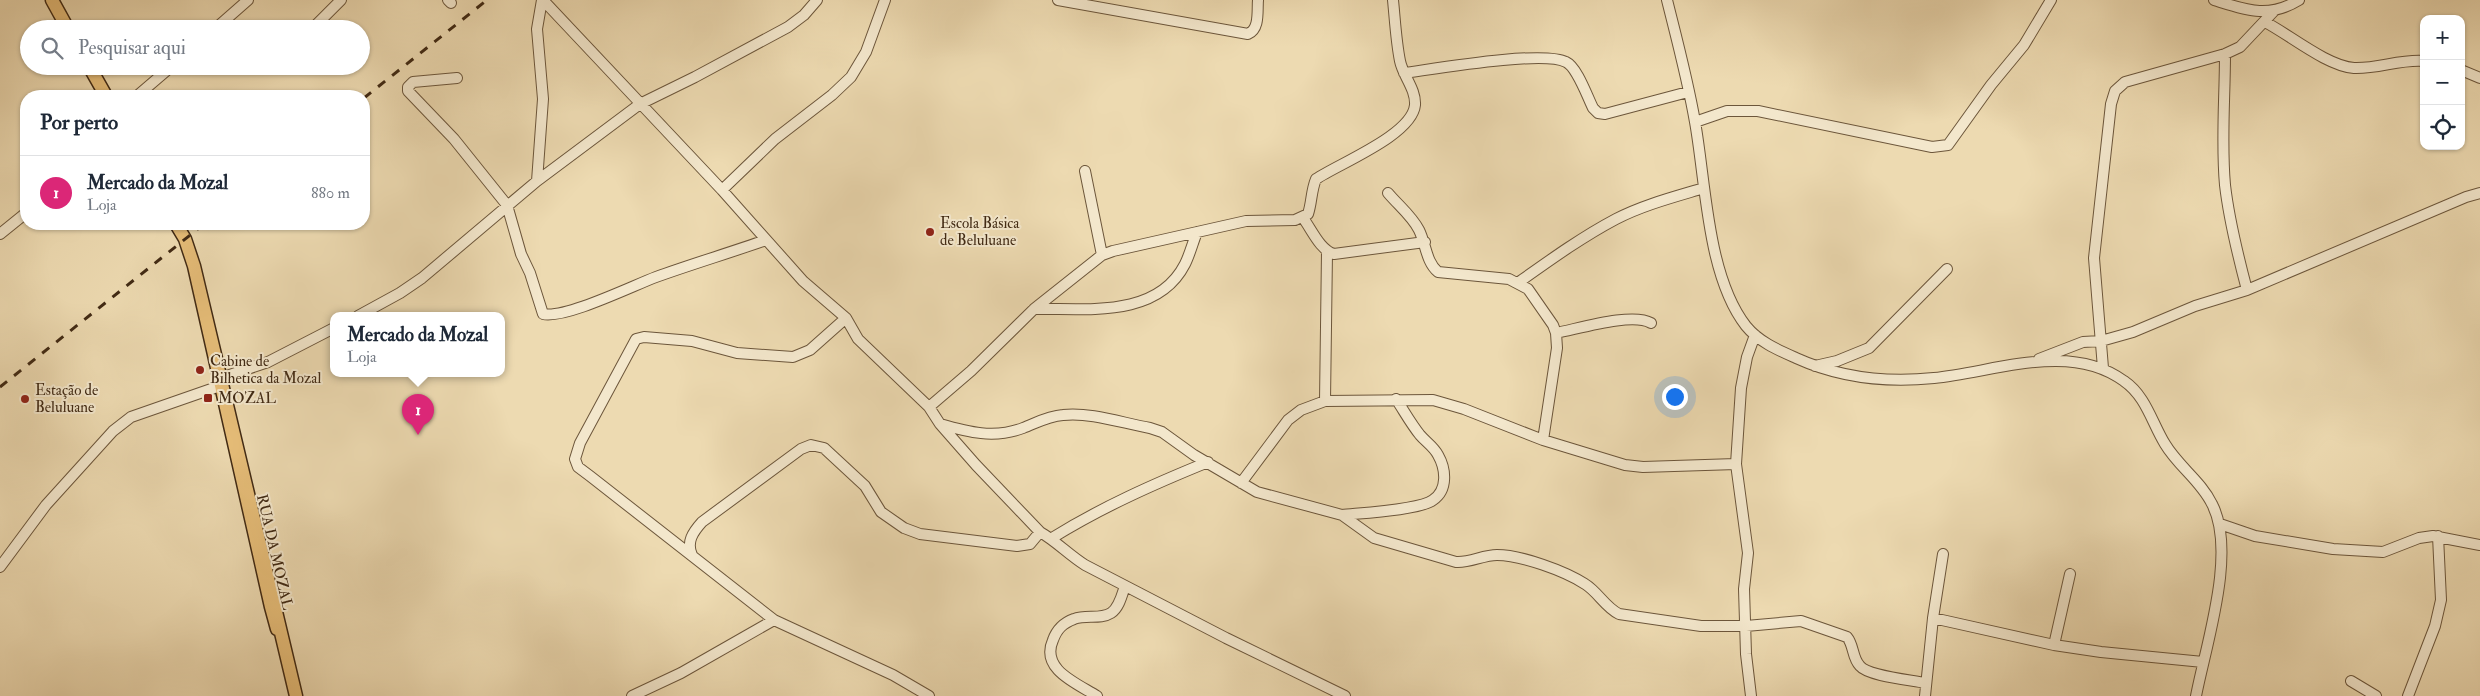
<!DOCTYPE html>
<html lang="pt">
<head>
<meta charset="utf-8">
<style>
	body { margin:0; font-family:"IM FELL Double Pica",serif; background:#f6f6f7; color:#1f2937 }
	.controls { position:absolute; right:15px; top:15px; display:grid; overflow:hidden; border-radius:10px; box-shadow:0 1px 4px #0004 }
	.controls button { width:45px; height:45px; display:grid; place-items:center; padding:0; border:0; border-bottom:1px solid #e0e1e3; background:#fff; color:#1f2937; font:25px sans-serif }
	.you { position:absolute; left:1674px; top:396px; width:18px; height:18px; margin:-12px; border:4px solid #fff; border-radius:50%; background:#1a73e8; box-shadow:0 0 0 8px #1a73e833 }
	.badge { display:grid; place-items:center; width:32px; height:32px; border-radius:50%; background:#db2777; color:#fff; font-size:16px; font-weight:700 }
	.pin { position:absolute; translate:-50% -41px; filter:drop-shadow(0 1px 2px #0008) }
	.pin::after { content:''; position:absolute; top:26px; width:18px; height:15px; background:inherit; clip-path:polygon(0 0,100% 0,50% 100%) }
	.popup { position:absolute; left:330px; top:312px; width:175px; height:65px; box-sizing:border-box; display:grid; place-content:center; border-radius:10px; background:#fff; filter:drop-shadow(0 1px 4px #0005); font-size:16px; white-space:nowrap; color:#747a83 }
	.popup b { font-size:19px; color:#1f2937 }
	.popup::after { content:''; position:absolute; left:50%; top:100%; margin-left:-10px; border:10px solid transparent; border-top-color:#fff }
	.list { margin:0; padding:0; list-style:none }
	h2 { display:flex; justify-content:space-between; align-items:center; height:65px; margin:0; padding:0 20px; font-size:21px }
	h2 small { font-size:16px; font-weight:400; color:#747a83 }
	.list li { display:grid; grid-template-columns:32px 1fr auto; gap:15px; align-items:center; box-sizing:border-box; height:75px; padding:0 20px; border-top:1px solid #e0e1e3 }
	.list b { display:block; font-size:19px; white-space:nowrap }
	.list p { margin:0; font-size:16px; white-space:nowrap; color:#747a83 }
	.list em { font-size:16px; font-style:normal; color:#747a83 }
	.icon { flex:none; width:28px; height:28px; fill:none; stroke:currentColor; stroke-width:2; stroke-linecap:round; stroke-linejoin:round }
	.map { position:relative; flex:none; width:2480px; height:696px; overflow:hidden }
	.search { position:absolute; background:#fff; box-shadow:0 1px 4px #0004; left:20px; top:20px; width:350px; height:55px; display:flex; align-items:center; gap:12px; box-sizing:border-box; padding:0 18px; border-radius:28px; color:#747a83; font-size:19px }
	.panel { position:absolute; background:#fff; box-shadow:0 1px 4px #0004; left:20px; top:90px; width:350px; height:140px; border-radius:20px }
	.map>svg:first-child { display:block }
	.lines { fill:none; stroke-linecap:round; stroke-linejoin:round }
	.minor-casing { stroke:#6c563b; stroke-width:12 }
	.major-casing { stroke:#412a14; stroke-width:15 }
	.minor { stroke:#f3e7cc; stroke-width:10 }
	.major { stroke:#e6bd78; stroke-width:12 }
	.rail { stroke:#412a14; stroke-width:3; stroke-dasharray:9 9; stroke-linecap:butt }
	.poi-dot { fill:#8f2418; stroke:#f3e7cc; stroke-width:2 }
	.labels { text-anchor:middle; stroke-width:4; stroke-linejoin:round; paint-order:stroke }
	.poi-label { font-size:15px; fill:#412a14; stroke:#f3e7cc; text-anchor:start }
	.street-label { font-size:15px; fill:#412a14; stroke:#f3e7cc }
</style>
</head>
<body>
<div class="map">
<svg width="2480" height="696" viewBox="0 0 2480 696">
	<rect width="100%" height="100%" fill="#eddab1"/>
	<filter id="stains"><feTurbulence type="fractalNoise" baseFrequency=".004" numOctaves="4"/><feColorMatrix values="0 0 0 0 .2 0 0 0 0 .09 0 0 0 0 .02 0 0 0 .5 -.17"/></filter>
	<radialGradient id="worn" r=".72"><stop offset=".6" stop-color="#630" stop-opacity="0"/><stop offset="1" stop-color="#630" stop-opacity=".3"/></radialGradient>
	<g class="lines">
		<defs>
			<path id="minor" d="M 448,0 L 451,3
				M 543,0 L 722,190 L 803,281 L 846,318 L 858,339 L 929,407 L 940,424 L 976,465 L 1040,532 C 1056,541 1069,555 1085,565 L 1226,638 L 1345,696
				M 1058,0 L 1248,34 C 1260,29 1257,11 1258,0
				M 1667,0 C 1677,40 1688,81 1695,122 C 1706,183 1707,276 1746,326 C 1759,342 1778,350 1796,358 C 1840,378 1886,383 1934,378 C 1995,372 2070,341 2124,381 C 2146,396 2152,423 2165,444 C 2178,466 2201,481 2212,504 C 2237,552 2206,644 2196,696
				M 2214,0 C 2246,10 2268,19 2299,0
				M 2265,22 C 2290,35 2327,66 2354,68 C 2378,69 2400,59 2424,61
				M 215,29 L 248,0
				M 312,29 L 341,0
				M 2225,54 C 2225,97 2221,142 2225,185 C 2229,220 2238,256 2247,290
				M 273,68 L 275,66
				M 2461,70 L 2480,78
				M 1404,73 C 1434,69 1543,50 1566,62 C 1577,67 1587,96 1593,108 L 1598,113 L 1605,114 L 1688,92
				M 457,78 L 413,82 L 408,87 L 408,91 L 454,139 L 507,205 L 521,254 L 530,273 L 543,314 C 565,319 632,286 656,277 C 692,264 729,253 766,240
				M 137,96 L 172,66
				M 1695,122 L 1727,111 L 1758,111 L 1932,147 L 1948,145 L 1991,85 L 2024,45 L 2051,0
				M 1085,171 L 1102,255
				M 537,181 L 543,99 L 537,29 L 542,0
				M 722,190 L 775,139 L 832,95 L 851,77 L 866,52 L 885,0
				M 1388,193 C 1398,205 1412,216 1419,230 C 1426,244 1426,262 1438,272 L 1509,279 L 1528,289 L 1553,325 L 1556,333 L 1557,348 L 1543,440
				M 1303,218 C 1312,230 1320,250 1334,254 L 1425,242
				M 0,234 L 26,213
				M 1519,282 C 1550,260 1582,237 1616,219 C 1643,205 1674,197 1704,188
				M 1034,309 C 1085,308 1157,319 1185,264 C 1190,254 1193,242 1197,232
				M 358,316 L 400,293 L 422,278 L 537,181 L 640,104 L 695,77 L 788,27 L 804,15 L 817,0
				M 846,318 L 810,350 L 793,357 L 737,353 L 692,341 L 644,337 L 636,339 L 580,443 L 575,459 L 578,467 L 590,476 L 774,620 L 893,675 L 929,696
				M 1556,333 C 1578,329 1632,312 1651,323
				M 2039,359 L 2083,342 L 2101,341 L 2133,332 L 2195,306 L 2247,290 L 2466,197 L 2480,193
				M 1815,366 L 1837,361 L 1869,348 L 1947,269
				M 2103,368 L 2094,258 L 2111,104 L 2115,91 L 2125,82 L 2225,54 L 2240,47 L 2274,11
				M 218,379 L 268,362 L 334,328
				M 1325,401 L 1327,252
				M 929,407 L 971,371 L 1034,309 L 1102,255 L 1113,251 L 1246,221 L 1295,220 L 1308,214 C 1312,202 1311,191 1316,179 C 1340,163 1412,135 1415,105 C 1416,89 1403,76 1400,61 C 1396,41 1395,20 1393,0
				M 940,424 C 968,432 994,439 1023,428 C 1036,423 1048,416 1063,415 C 1091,412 1122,423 1150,428 L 1162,432 L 1194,455 L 1257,492 L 1342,515 L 1374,538 L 1456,562 C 1470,563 1483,555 1497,555 C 1521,555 1565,571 1585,584 C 1598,592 1605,607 1619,614 L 1701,626 L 1746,626 L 1801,621 L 1847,637 C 1854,645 1852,658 1860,666 C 1868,676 1911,680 1925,683
				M 1241,483 L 1288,420 L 1301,410 L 1325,401 L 1433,400 L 1464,409 L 1543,440 L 1625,465 L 1643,467 L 1736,464
				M 1342,515 C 1361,513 1420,510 1433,500 C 1448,490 1446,469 1438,455 C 1434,447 1426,442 1420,435 C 1411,424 1404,411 1396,399
				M 2220,524 L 2255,536 L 2333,549 L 2383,552 L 2419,538 L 2433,536 L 2480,545
				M 1052,538 C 1102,507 1154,484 1208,462
				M 692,555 C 686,542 693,532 702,522 L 801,449 L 811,445 L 824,448 L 865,486 L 881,512 L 904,528 L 920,534 L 1017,546 L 1030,544 L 1040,532
				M 0,567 L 46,505 L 113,431 L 131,417 L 220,386
				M 1933,618 L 2054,645 L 2101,652 L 2203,662
				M 2054,645 L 2070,574
				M 2351,681 L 2376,696
				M 632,696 L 681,673 L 774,620
				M 1097,696 C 1076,683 1040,669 1053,640 C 1057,629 1063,623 1074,619 C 1086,614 1100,620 1111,613 C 1119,608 1122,595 1125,586
				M 1751,696 L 1746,654 L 1744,589 L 1748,553 L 1736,464 L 1741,388 L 1747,357 L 1755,335
				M 1925,696 L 1933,618 L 1943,554
				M 2408,696 L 2435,626 L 2441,600 L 2438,536"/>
			<path id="major" d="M 52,0 L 68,29
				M 89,66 L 106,96
				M 176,224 L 185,239 L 194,266 L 271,607 L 277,629 L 194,266 L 296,696"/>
		</defs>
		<use href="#minor" class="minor-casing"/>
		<use href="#major" class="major-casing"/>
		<use href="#minor" class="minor"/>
		<use href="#major" class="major"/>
		<path class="rail" d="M 364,98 L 487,0
			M 0,387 L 204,224"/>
	</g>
	<g class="poi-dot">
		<circle cx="930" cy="232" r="5"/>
		<circle cx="200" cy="370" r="5"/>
		<rect x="203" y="393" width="10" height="10" rx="2.5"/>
		<circle cx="25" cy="399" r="5"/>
	</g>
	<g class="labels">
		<g class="poi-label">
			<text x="940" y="228">Escola Básica<tspan x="940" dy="17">de Beluluane</tspan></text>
			<text x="210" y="366">Cabine de<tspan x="210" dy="17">Bilhetica da Mozal</tspan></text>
			<text x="35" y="395">Estação de<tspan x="35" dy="17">Beluluane</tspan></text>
			<text x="218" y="403">MOZAL</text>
		</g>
		<g class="street-label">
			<text transform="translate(275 552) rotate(77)" y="5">RUA DA MOZAL</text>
		</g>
	</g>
	<rect width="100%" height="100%" filter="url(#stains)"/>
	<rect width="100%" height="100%" fill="url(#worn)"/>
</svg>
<div class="controls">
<button>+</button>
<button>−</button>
<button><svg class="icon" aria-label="locate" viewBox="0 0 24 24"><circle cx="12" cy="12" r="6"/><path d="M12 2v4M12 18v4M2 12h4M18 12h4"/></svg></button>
</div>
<div class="you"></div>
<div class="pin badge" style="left:418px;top:435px">1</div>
<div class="popup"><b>Mercado da Mozal</b>Loja</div>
<div class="search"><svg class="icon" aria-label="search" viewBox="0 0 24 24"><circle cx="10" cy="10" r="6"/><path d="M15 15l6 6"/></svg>Pesquisar aqui</div>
<section class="panel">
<h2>Por perto<small></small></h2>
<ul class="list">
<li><span class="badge">1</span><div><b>Mercado da Mozal</b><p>Loja</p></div><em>880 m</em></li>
</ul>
</section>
</div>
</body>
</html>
